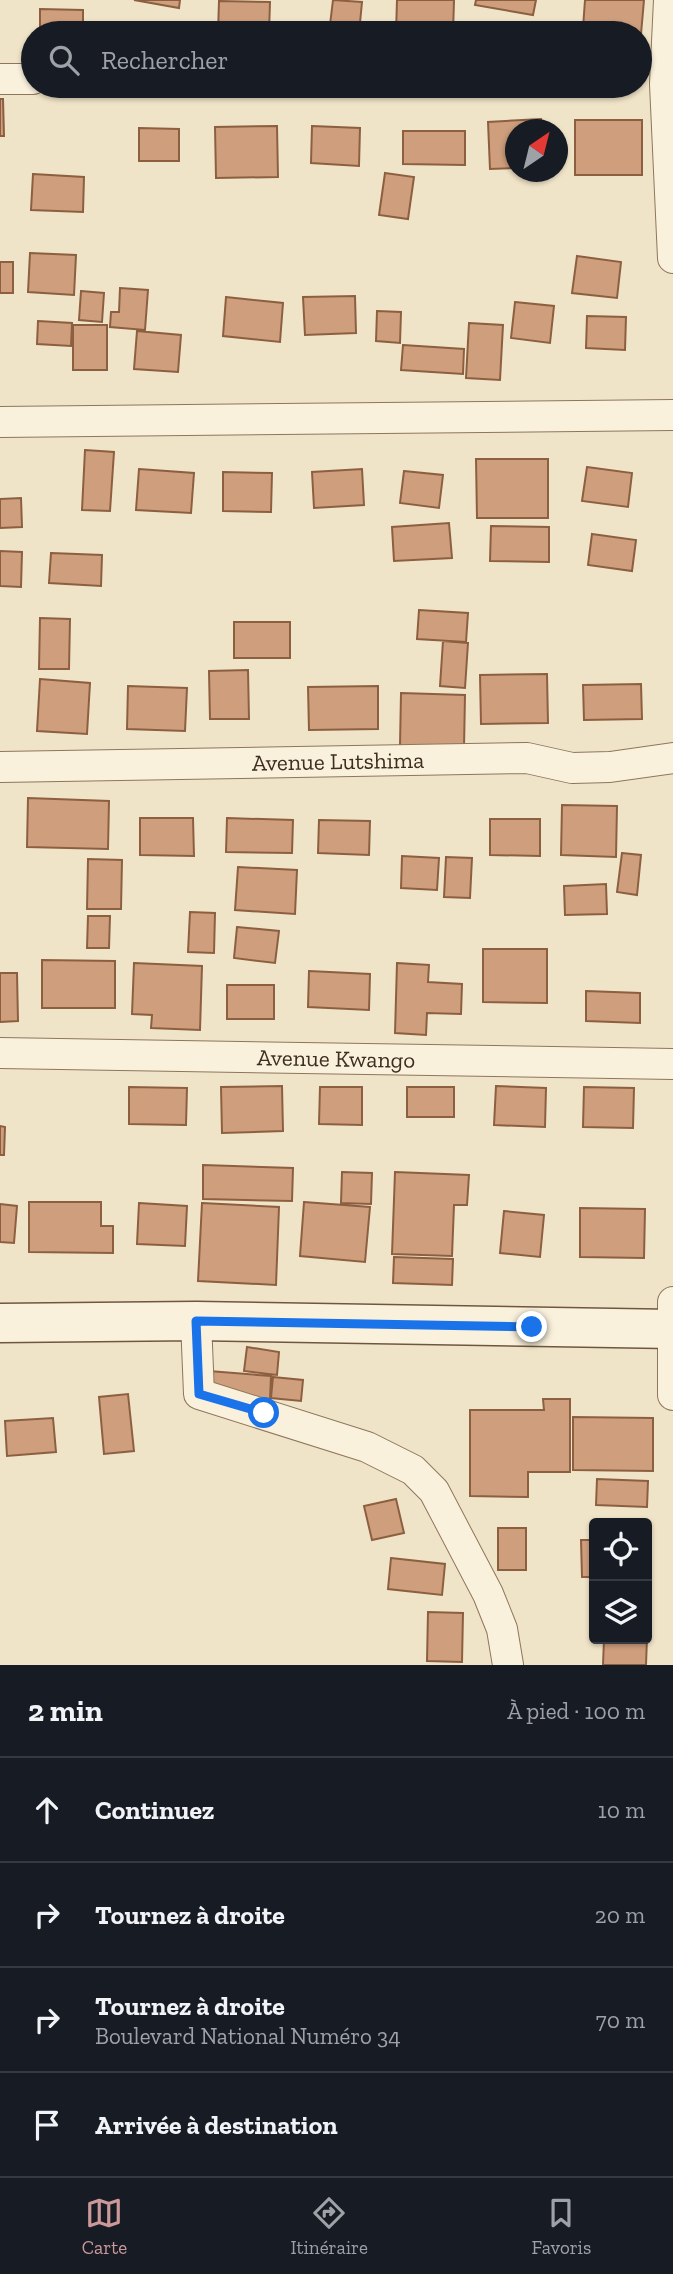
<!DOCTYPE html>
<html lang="fr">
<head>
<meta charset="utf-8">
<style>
	body { margin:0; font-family:"Zilla Slab",serif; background:#242831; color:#f1f3f6 }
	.controls { position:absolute; right:21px; bottom:21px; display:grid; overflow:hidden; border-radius:7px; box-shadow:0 2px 5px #0004 }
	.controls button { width:63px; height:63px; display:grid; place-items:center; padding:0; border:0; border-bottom:2px solid #363941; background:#171b24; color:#f1f3f6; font:35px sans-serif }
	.compass { position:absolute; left:505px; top:119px; width:63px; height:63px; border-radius:50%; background:#171b24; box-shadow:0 2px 5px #0004; rotate:35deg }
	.stop { position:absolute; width:21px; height:21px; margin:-16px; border:5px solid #1a73e8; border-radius:50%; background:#fff }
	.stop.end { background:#1a73e8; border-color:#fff; box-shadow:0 2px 7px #0008 }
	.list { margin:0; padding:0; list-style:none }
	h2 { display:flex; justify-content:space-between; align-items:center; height:91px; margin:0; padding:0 28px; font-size:30px }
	h2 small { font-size:23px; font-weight:400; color:#9ea1a6 }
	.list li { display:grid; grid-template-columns:46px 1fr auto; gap:21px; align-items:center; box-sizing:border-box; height:105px; padding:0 28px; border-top:2px solid #363941 }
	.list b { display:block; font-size:26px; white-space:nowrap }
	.list p { margin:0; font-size:23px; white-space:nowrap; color:#9ea1a6 }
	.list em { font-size:23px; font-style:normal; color:#9ea1a6 }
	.icon { flex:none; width:38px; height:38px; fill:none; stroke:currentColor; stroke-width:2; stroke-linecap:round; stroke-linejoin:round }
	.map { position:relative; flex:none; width:673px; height:1665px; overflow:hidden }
	.search { position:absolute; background:#171b24; box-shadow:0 2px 5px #0004; left:21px; right:21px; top:21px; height:77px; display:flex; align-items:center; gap:18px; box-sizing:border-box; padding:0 24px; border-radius:38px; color:#9ea1a6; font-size:26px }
	.sheet { height:511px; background:#171b24 }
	nav { display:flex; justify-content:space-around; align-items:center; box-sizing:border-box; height:98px; border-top:2px solid #363941; background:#171b24; font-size:19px; color:#9ea1a6 }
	nav a { display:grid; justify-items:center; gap:4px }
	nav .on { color:#cc999b }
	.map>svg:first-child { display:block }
	.building { fill:#cf9f7d; stroke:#8d5f41; stroke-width:2 }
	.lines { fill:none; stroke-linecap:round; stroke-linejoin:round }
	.minor-casing { stroke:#8d765c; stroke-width:32 }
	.secondary-casing { stroke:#6f573f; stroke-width:41 }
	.minor { stroke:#faf1dc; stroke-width:30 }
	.secondary { stroke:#faf1dc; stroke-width:38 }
	.route { stroke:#1a73e8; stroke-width:9 }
	.labels { text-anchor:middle; stroke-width:5; stroke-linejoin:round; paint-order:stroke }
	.street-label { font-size:23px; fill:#3d2e20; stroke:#f7eed8 }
</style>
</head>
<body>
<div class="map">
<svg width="673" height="1665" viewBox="0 0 673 1665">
	<rect width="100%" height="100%" fill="#f0e4c8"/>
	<path class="building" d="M 134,0 L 180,0 L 179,8 Z
		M 333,0 L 362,2 L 359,33 L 329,33 Z
		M 397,0 L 454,0 L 453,33 L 396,33 Z
		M 476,0 L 536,0 L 533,15 L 475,5 Z
		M 585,0 L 644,0 L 641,34 L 583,28 Z
		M 219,1 L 270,2 L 269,33 L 218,33 Z
		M 40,9 L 83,10 L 83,31 L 40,30 Z
		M 0,99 L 3,99 L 4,136 L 0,136 Z
		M 541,119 L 542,130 L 516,130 L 516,168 L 490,169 L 488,122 Z
		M 575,120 L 642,120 L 642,175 L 575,175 Z
		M 277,126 L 278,177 L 216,178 L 215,127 Z
		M 312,126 L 360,128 L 359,166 L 311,163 Z
		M 139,128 L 179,129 L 179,161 L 139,161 Z
		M 403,131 L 465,131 L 465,165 L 403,164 Z
		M 385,173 L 414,177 L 408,219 L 379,215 Z
		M 33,174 L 84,177 L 83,212 L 31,210 Z
		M 30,253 L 76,255 L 74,295 L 28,292 Z
		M 577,256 L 621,262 L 617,298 L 572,293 Z
		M 0,262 L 13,262 L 13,293 L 0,293 Z
		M 120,288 L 148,290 L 145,330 L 110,327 L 111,312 L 119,312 Z
		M 81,291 L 104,293 L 102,322 L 79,320 Z
		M 355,296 L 356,333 L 305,335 L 303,297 Z
		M 226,297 L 283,303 L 280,342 L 223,336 Z
		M 515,302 L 554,306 L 550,343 L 511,338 Z
		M 377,311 L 401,312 L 400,343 L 376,341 Z
		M 587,316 L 626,317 L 625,350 L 586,348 Z
		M 38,321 L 72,323 L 71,346 L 37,344 Z
		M 469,323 L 503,325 L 500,380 L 466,378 Z
		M 73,325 L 107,325 L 107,370 L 73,370 Z
		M 137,331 L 181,335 L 178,372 L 134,369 Z
		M 403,345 L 464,349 L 463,374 L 401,370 Z
		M 85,450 L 114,452 L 110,511 L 82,510 Z
		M 476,459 L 548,459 L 548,518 L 477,518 Z
		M 587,467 L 632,473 L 628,507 L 582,501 Z
		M 139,469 L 194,473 L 191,513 L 136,510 Z
		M 362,469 L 364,505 L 314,508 L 312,472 Z
		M 404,471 L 443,475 L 439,508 L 400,503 Z
		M 223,472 L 272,473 L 271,512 L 223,511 Z
		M 21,498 L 22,527 L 0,528 L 0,499 Z
		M 449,523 L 452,558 L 394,561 L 392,527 Z
		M 491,526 L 549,527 L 549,562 L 490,561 Z
		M 592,534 L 636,540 L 632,571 L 588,565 Z
		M 0,551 L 22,552 L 21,587 L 0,586 Z
		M 51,553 L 102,555 L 101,586 L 49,583 Z
		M 419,610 L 468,613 L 466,642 L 417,639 Z
		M 40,618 L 70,619 L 69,669 L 39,669 Z
		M 234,622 L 290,622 L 290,658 L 234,658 Z
		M 443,641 L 468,643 L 465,688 L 440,686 Z
		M 248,670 L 249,719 L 210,719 L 209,671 Z
		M 547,674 L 548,723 L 481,724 L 480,675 Z
		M 40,679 L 90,683 L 87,734 L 37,731 Z
		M 641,684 L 642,719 L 584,720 L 583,685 Z
		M 128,686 L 187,688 L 185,731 L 127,729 Z
		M 378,686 L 378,729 L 309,730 L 308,687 Z
		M 401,693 L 465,695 L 464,748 L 400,746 Z
		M 28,798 L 109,801 L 108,849 L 27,847 Z
		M 562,805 L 617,806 L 616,857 L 561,855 Z
		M 140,818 L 193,818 L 194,856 L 140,855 Z
		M 227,818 L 293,820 L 292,853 L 226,852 Z
		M 490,819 L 540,819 L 540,856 L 490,855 Z
		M 319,820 L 370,821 L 369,855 L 318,853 Z
		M 622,853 L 641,855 L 637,895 L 617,892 Z
		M 402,856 L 439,858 L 437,890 L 401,888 Z
		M 446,857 L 472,858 L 470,898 L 444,897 Z
		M 88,859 L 122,860 L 121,909 L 87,909 Z
		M 238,867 L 297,870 L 295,914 L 235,910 Z
		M 606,884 L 607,914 L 565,915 L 564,886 Z
		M 190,912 L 215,913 L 214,953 L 188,952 Z
		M 88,916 L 110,916 L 109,948 L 87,948 Z
		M 237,927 L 279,931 L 275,963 L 234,958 Z
		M 483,949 L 547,949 L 547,1003 L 483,1002 Z
		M 42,960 L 115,961 L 115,1008 L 42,1008 Z
		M 134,963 L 202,966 L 200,1030 L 151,1028 L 152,1015 L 132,1014 Z
		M 397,963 L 429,965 L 428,982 L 462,984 L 461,1014 L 427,1013 L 426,1035 L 395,1033 Z
		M 309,971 L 370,974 L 369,1010 L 308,1007 Z
		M 0,973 L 17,973 L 18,1021 L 0,1022 Z
		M 227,985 L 274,985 L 274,1019 L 227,1019 Z
		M 586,991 L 640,993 L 640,1023 L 586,1021 Z
		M 282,1086 L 283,1131 L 222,1133 L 221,1087 Z
		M 496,1086 L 546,1088 L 545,1127 L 494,1125 Z
		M 129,1087 L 187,1088 L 186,1125 L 129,1124 Z
		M 320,1087 L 362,1087 L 362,1125 L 319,1124 Z
		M 407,1087 L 454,1087 L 454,1117 L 407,1117 Z
		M 584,1087 L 634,1088 L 633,1128 L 583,1127 Z
		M 0,1126 L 5,1127 L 4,1155 L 0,1155 Z
		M 203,1165 L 293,1168 L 292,1201 L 203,1199 Z
		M 342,1172 L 372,1173 L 371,1204 L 341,1203 Z
		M 395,1172 L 469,1175 L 467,1205 L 454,1205 L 452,1256 L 392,1254 Z
		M 29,1202 L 101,1202 L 101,1226 L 113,1226 L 113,1253 L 29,1252 Z
		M 304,1202 L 370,1207 L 365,1262 L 300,1256 Z
		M 139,1203 L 187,1206 L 185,1246 L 137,1244 Z
		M 202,1203 L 279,1207 L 276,1285 L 198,1281 Z
		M 0,1204 L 17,1206 L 14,1243 L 0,1242 Z
		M 580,1208 L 645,1209 L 644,1258 L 580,1257 Z
		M 504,1211 L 544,1215 L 540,1257 L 500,1253 Z
		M 394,1257 L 453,1259 L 452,1285 L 393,1283 Z
		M 247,1347 L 279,1352 L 277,1375 L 244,1371 Z
		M 209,1371 L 271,1376 L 270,1399 L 207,1393 Z
		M 273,1377 L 303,1380 L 301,1401 L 271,1398 Z
		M 128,1394 L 134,1451 L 104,1454 L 99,1397 Z
		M 543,1399 L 570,1399 L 570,1472 L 528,1472 L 528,1497 L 470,1496 L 470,1410 L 544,1410 Z
		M 573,1417 L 653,1418 L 653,1471 L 573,1470 Z
		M 53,1418 L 56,1452 L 7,1456 L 5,1421 Z
		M 597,1479 L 648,1481 L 647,1507 L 596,1505 Z
		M 396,1499 L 404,1533 L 372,1540 L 364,1506 Z
		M 498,1528 L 526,1528 L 526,1570 L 498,1570 Z
		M 581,1540 L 594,1540 L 594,1577 L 582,1577 Z
		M 391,1558 L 445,1564 L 442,1595 L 388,1589 Z
		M 648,1610 L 646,1665 L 603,1665 L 604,1639 L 647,1639 Z
		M 428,1612 L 463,1613 L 462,1662 L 427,1661 Z"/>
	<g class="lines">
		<defs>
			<g id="minor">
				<path d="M 669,0 L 665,84 L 673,258"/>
				<path d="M 0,79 L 33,79"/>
				<path d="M 0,422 L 673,415"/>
				<path id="s1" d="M 0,767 L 527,758 L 572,768 L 610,767 L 673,758"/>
				<path id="s2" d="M 0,1053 L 673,1064"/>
				<path d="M 673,1302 L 673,1395"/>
				<path d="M 196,1321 L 199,1394 L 367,1447 L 413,1470 L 434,1491 L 488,1594 L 502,1629 L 508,1665"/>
			</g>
			<path id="secondary" d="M 0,1323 L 196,1321 L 673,1329"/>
		</defs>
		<use href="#minor" class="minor-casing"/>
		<use href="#secondary" class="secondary-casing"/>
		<use href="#minor" class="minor"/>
		<use href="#secondary" class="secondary"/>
	</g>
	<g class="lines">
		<path class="route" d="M 264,1413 L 199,1394 L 196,1321 L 532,1327"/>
	</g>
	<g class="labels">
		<g class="street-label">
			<text dy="8" stroke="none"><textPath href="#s1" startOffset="338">Avenue Lutshima</textPath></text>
			<text dy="8" stroke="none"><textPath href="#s2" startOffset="336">Avenue Kwango</textPath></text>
		</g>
	</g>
</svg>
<div class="controls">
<button><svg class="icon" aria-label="locate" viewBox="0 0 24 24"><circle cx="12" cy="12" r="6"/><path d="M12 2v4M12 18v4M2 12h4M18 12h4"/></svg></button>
<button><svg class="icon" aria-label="layers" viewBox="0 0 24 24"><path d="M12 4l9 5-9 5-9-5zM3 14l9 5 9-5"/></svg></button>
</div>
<svg class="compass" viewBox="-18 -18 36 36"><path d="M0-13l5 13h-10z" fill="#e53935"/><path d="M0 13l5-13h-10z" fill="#9ea1a6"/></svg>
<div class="stop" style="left:264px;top:1413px"></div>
<div class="stop end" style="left:532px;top:1327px"></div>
<div class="search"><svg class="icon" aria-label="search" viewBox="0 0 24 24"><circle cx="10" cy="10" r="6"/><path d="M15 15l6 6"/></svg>Rechercher</div>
</div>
<section class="sheet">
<h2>2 min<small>À pied · 100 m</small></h2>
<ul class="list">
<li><svg class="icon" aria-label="ahead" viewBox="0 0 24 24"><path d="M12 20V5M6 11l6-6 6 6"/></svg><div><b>Continuez</b></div><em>10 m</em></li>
<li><svg class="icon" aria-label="right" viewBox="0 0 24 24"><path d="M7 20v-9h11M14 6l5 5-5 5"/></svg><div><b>Tournez à droite</b></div><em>20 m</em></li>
<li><svg class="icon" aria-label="right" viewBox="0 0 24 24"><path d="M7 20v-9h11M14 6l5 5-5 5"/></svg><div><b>Tournez à droite</b><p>Boulevard National Numéro 34</p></div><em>70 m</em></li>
<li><svg class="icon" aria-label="arrive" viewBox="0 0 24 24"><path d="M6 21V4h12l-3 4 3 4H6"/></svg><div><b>Arrivée à destination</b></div></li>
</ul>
</section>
<nav>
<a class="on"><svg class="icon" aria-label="map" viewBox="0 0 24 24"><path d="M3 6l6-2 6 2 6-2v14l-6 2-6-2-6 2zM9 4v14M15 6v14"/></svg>Carte</a>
<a><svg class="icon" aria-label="directions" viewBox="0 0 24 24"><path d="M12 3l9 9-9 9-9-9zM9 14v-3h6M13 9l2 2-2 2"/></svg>Itinéraire</a>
<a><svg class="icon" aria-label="saved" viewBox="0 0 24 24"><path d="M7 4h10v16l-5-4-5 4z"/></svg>Favoris</a>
</nav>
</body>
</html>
